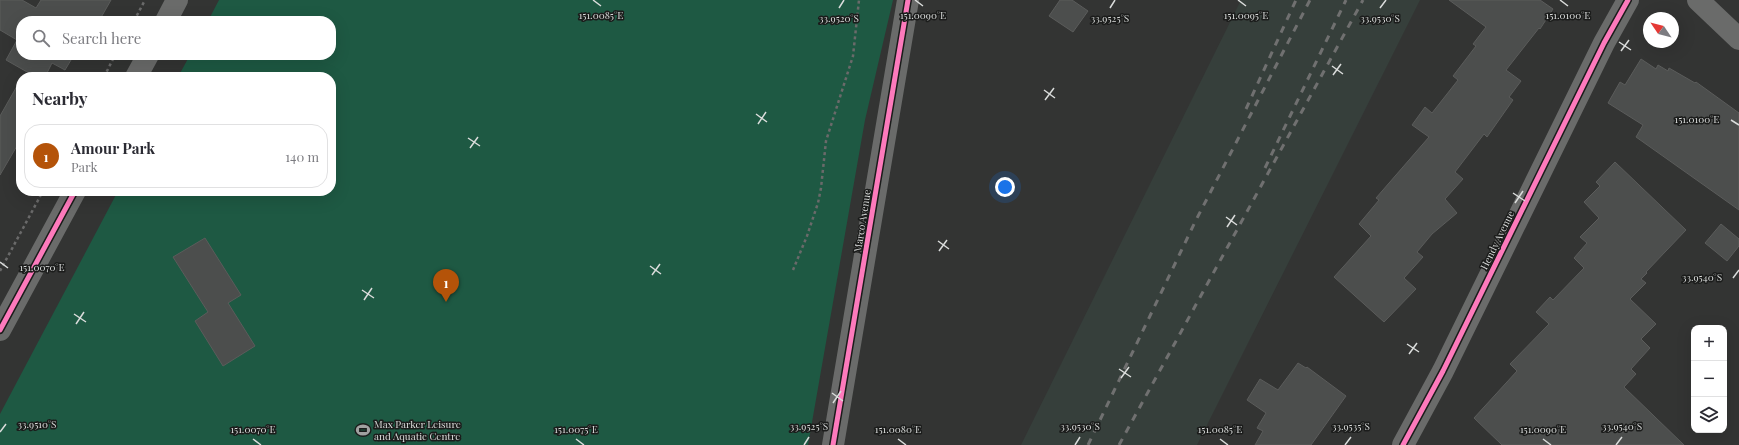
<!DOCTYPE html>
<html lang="en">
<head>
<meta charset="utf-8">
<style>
	body { margin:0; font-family:"Playfair Display",serif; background:#f2f2f3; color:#2b2b33 }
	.controls { position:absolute; right:12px; bottom:12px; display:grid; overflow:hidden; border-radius:8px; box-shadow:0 4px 16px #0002 }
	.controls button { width:36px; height:36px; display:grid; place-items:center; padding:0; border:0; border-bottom:1px solid #e1e1e2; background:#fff; color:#2b2b33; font:20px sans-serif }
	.compass { position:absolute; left:1643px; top:12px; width:36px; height:36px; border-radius:50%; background:#fff; box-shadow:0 4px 16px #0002; rotate:305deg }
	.you { position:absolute; left:1005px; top:187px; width:14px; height:14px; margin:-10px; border:3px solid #fff; border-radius:50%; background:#1a73e8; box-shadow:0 0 0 6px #1a73e833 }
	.badge { display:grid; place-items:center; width:26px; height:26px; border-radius:50%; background:#b45309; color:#fff; font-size:13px; font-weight:700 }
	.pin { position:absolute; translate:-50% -33px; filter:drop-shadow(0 1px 2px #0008) }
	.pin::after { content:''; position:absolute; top:21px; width:14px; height:12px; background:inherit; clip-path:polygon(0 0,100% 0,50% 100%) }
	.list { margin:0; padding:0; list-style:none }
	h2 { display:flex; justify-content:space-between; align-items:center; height:52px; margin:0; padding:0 16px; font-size:17px }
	h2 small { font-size:13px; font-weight:400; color:#7c7c81 }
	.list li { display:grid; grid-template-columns:26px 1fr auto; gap:12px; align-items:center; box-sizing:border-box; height:64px; margin:0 8px 8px; padding:0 8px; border:1px solid #e1e1e2; border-radius:16px }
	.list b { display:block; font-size:15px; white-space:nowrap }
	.list p { margin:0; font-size:13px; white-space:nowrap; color:#7c7c81 }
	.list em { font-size:13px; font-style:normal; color:#7c7c81 }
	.icon { flex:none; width:22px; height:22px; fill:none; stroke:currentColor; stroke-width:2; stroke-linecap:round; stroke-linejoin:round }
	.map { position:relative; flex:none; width:1739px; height:445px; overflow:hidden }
	.search { position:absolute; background:#fff; box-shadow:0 4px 16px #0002; left:16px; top:16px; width:320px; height:44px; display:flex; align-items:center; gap:10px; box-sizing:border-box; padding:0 14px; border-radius:16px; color:#7c7c81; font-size:15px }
	.panel { position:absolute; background:#fff; box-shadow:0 4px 16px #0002; left:16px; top:72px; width:320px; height:124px; border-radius:16px }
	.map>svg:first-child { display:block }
	.built { fill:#363f3b }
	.green { fill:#1e5943 }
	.building { fill:#4c4e4d; stroke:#5b5c5b }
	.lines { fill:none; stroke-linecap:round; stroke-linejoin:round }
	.path { stroke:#6a6a6a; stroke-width:2.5; stroke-dasharray:3 3; stroke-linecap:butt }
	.minor { stroke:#6a6b6a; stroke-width:22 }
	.rail { stroke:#707070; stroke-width:3; stroke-dasharray:7 7; stroke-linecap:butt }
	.cycleway-casing { stroke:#1b1c1b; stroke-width:8 }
	.cycleway { stroke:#fd7abc; stroke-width:5 }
	.ticks { fill:none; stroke:#dadcdb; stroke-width:1.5 }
	.labels { text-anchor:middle; stroke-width:3; stroke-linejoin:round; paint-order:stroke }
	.street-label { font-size:10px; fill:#dadcdb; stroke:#1b1c1b }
	.poi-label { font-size:10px; fill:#dadcdb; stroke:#1b1c1b; text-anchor:start }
	.ticks-label { font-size:10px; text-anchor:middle; fill:#dadcdb; stroke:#1b1c1b; stroke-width:3; stroke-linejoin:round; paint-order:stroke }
</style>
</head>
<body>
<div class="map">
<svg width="1739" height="445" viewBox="0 0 1739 445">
	<rect width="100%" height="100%" fill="#333433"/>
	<path class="built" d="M 1241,0 L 1420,0 L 1197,445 L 1021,445 Z"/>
	<path class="green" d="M 219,0 L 893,0 L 865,120 L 808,445 L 0,445 L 0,414 L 118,191 L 331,191 L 331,77 L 178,77 L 190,55 L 331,55 L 331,21 L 208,21 Z"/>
	<path class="building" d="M 0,0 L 22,0 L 36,8 L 41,0 L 111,0 L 99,21 L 21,21 L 21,55 L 74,55 L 65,70 L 52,63 L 45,77 L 36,77 L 6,60 L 17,40 L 0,30 Z
		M 1060,0 L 1072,0 L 1088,11 L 1073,32 L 1049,16 Z
		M 1449,0 L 1540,0 L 1553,9 L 1540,29 L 1539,28 L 1506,70 L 1521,81 L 1509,97 L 1513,100 L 1487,137 L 1484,134 L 1455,172 L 1463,179 L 1445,199 L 1457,213 L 1432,234 L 1417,252 L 1423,257 L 1404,278 L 1416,289 L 1384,322 L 1334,277 L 1371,236 L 1359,224 L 1379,200 L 1376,198 L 1429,137 L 1412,125 L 1425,107 L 1432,113 L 1458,80 L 1453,76 L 1476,46 L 1473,44 L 1486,27 Z
		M 1641,59 L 1656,69 L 1658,65 L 1668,71 L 1669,68 L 1695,83 L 1696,82 L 1739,113 L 1739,210 L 1636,137 L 1643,125 L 1608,103 L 1620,82 L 1625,85 Z
		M 21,79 L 21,139 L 0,175 L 0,116 Z
		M 1615,162 L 1686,230 L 1646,272 L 1647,273 L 1641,279 L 1646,283 L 1630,299 L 1656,324 L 1641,339 L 1650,348 L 1631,369 L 1636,374 L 1624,387 L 1684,445 L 1502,445 L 1474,418 L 1517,371 L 1510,364 L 1549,324 L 1536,312 L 1550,297 L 1553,300 L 1584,268 L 1574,258 L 1587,243 L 1580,237 L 1599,218 L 1584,202 L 1600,186 L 1596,182 Z
		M 1721,224 L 1739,239 L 1739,246 L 1727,261 L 1705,243 Z
		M 205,238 L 241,295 L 228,303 L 255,346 L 223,366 L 195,321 L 208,312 L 173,257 Z
		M 1298,363 L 1306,368 L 1307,367 L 1346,396 L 1311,445 L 1255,445 L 1263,431 L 1257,428 L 1266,413 L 1247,400 L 1260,379 L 1278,390 Z"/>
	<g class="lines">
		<path class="path" d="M 134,21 L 145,0
			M 104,77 L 115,55
			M 793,270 L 807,236 L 818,203 L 821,188 L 826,141 L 853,56 L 859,0
			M 0,271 L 43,191"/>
		<path class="minor" d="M 1698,0 L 1739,39
			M 166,21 L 177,0
			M 136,77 L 148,55
			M 0,330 L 75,191
			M 833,445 L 908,0
			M 1403,445 L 1443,371 L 1604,43 L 1628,0"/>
		<path class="rail" d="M 1246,109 L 1296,0
			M 1265,168 L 1346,0
			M 1088,445 L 1196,220 L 1310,0
			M 1119,445 L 1363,0"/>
		<defs>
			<path id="cycleway" d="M 0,330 L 75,191
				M 833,445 L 908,0
				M 1403,445 L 1443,371 L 1604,43 L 1628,0"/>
		</defs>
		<use href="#cycleway" class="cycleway-casing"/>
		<use href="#cycleway" class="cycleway"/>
	</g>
	<path class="ticks" d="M 593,0 L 601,6M 915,0 L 923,6M 1238,0 L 1246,6M 1560,0 L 1568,6M 839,8 L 844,0M 1110,8 L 1115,0M 1380,8 L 1386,0M 1619,42 L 1631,50M 1621,51 L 1629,40M 1332,66 L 1343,74M 1333,75 L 1341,64M 1044,90 L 1055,98M 1045,100 L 1054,88M 756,114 L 767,122M 1731,120 L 1739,125M 758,124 L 766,112M 468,138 L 480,146M 470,148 L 478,137M 1513,193 L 1525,201M 1515,203 L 1523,191M 1226,217 L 1237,225M 1227,227 L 1235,215M 938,241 L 949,249M 939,251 L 947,240M 0,262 L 8,268M 650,266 L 661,274M 652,275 L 660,264M 1733,278 L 1739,270M 362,290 L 374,298M 364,300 L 372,288M 74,314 L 86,322M 76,324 L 84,312M 1407,344 L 1419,352M 1409,354 L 1417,343M 1119,369 L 1131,377M 1121,378 L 1129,367M 832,393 L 843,401M 833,403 L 841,391M 0,432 L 6,424M 253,439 L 261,445M 576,439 L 584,445M 898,439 L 906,445M 1220,439 L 1228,445M 1543,439 L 1551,445M 804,445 L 809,437M 1075,445 L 1080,437M 1345,445 L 1351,437M 1616,445 L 1622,437"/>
	<defs>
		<symbol id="stadium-bare" viewBox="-9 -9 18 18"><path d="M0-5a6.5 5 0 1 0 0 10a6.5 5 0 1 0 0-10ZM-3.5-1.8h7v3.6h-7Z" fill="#a0a1a0" stroke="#1b1c1b" stroke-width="2.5" paint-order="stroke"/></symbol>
	</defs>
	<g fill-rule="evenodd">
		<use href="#stadium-bare" x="353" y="420" width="20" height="20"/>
	</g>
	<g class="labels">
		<g class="street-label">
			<text transform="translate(862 221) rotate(-81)" y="4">Marco Avenue</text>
			<text transform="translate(1497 240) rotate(-64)" y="4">Hendy Avenue</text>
		</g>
		<g class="poi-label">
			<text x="374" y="428">Max Parker Leisure<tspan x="374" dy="12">and Aquatic Centre</tspan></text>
		</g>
	</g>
	<g class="ticks-label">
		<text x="923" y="19">151.0090°E</text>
		<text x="1568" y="19">151.0100°E</text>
		<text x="601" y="19">151.0085°E</text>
		<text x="1246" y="19">151.0095°E</text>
		<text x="839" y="22">33.9520°S</text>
		<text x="1110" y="22">33.9525°S</text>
		<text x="1380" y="22">33.9530°S</text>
		<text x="1697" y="123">151.0100°E</text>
		<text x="42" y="271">151.0070°E</text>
		<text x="1702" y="281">33.9540°S</text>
		<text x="37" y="428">33.9510°S</text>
		<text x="809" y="430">33.9525°S</text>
		<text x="1080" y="430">33.9530°S</text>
		<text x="1351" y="430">33.9535°S</text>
		<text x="1622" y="430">33.9540°S</text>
		<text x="253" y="433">151.0070°E</text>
		<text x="576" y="433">151.0075°E</text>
		<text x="898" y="433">151.0080°E</text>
		<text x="1220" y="433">151.0085°E</text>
		<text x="1543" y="433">151.0090°E</text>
	</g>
</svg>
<div class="controls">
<button>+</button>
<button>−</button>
<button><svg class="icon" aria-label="layers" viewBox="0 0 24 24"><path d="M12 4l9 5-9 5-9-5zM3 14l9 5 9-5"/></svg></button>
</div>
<svg class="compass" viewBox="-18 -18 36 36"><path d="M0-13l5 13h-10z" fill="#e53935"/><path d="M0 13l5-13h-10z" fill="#7c7c81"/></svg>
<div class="you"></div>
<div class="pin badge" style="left:446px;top:302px">1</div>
<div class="search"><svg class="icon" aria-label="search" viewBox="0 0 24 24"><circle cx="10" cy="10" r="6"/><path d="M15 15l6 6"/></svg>Search here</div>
<section class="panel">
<h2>Nearby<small></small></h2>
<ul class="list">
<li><span class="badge">1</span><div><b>Amour Park</b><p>Park</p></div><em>140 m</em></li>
</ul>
</section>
</div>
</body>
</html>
